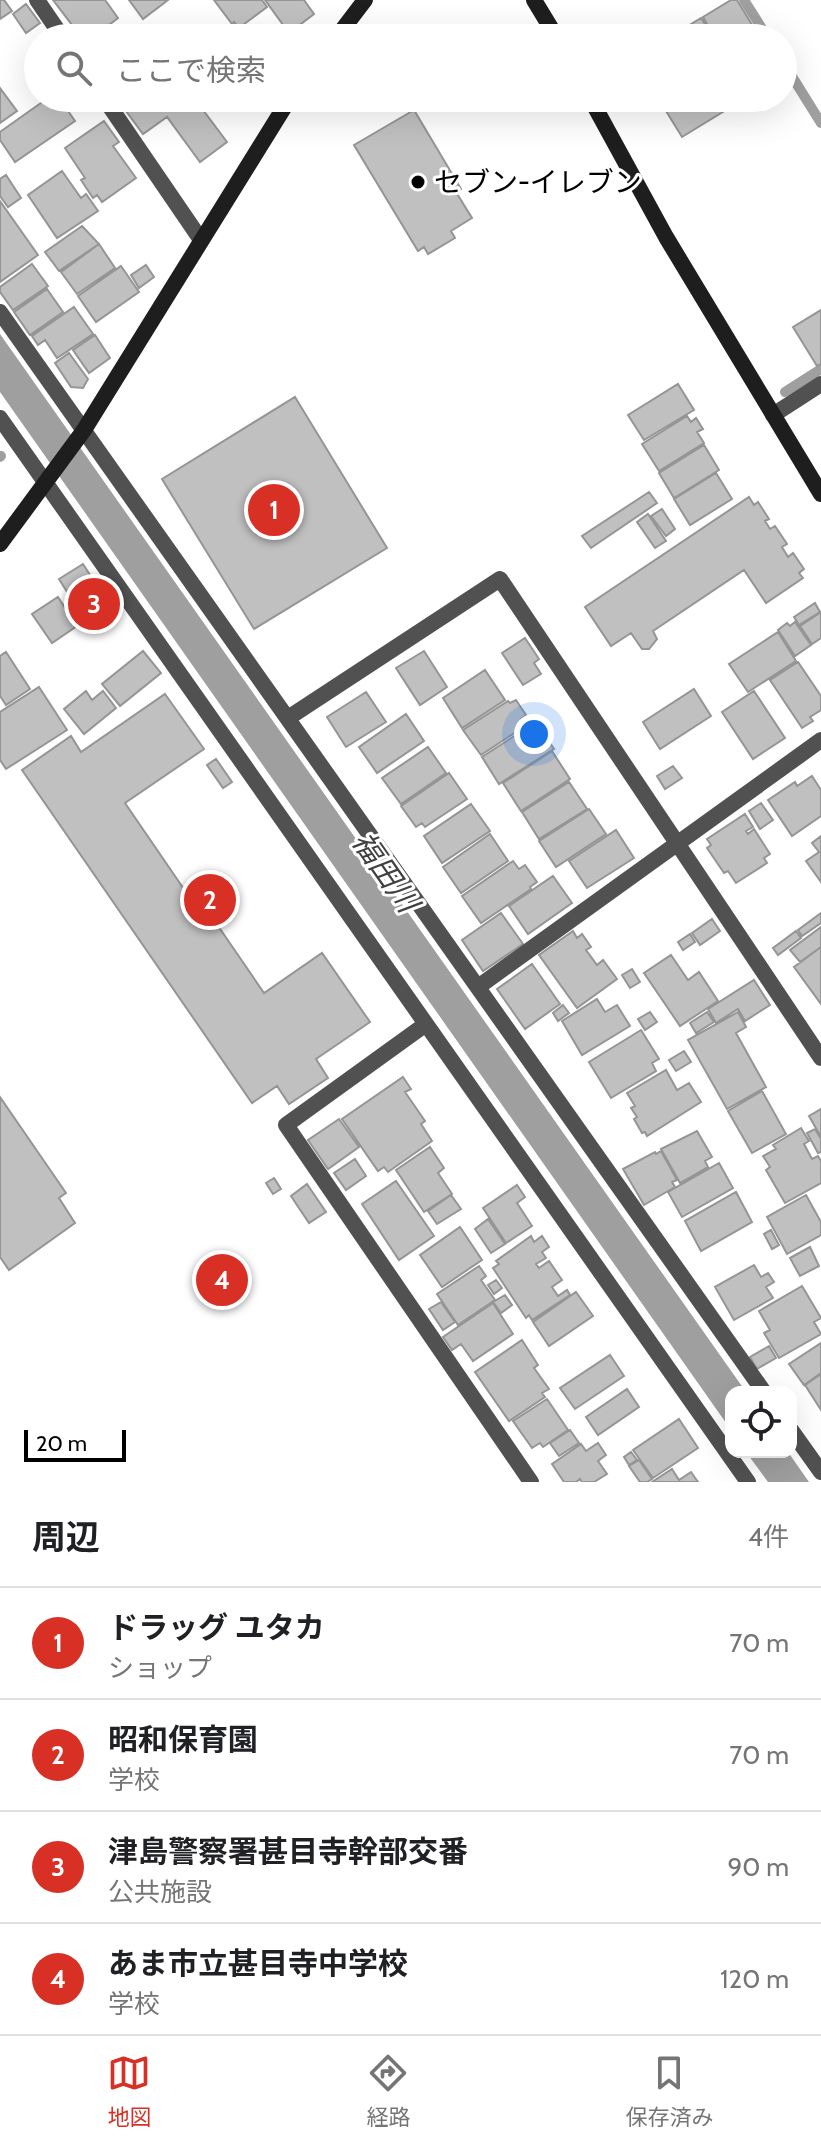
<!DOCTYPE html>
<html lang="ja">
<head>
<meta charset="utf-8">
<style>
	body { margin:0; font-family:Cabin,"Noto Sans JP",sans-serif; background:#f6f6f6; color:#202124 }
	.controls { position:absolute; right:24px; bottom:24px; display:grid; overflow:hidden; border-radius:16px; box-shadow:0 8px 32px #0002 }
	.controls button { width:72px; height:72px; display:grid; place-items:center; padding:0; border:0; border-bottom:2px solid #e0e0e0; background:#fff; color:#202124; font:40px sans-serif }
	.scale { position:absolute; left:24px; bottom:20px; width:102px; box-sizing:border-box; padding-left:8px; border:4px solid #000; border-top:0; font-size:22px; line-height:28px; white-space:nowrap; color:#000; -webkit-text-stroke:6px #fff; paint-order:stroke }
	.you { position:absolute; left:534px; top:734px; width:28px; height:28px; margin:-20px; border:6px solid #fff; border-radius:50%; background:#1a73e8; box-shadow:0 0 0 12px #1a73e833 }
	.badge { display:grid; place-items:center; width:52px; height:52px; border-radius:50%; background:#d93025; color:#fff; font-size:26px; font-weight:700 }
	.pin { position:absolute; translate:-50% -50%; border:4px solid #fff; box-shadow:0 2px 8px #0006 }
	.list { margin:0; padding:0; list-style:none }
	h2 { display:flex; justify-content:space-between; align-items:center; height:104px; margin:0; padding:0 32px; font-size:34px }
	h2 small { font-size:26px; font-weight:400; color:#757577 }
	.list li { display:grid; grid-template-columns:52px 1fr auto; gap:24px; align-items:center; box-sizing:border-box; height:112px; padding:0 32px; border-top:2px solid #e0e0e0 }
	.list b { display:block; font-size:30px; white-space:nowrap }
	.list p { margin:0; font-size:26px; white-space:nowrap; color:#757577 }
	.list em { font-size:26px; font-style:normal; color:#757577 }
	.icon { flex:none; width:44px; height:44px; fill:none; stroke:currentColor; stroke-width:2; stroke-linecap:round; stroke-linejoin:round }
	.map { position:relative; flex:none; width:821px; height:1482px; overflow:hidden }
	.search { position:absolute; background:#fff; box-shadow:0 8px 32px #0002; left:24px; right:24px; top:24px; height:88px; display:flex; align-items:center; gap:20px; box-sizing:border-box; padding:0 28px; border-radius:44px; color:#757577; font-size:30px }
	.sheet { height:552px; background:#fff }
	nav { display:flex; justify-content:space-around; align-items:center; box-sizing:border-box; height:112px; border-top:2px solid #e0e0e0; background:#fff; font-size:22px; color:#757577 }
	nav a { display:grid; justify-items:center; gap:4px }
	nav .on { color:#d93025 }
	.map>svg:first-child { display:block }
	.water { fill:#9f9f9f }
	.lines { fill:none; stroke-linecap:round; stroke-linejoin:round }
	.stream { stroke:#9f9f9f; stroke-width:10 }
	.building { fill:#c0c0c0; stroke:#959595; stroke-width:2 }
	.street { stroke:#515151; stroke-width:16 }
	.secondary { stroke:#1e1e1e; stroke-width:16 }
	.poi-dot { fill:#000; stroke:#fff; stroke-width:3 }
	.labels { text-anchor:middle; stroke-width:6; stroke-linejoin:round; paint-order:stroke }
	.poi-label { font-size:28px; fill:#000; stroke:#fff; text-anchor:start }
	.water-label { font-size:30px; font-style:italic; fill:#404040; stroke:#fff }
</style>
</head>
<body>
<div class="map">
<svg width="821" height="1482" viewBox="0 0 821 1482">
	<rect width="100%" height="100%" fill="#fff"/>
	<path class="water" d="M 0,334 L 746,1392 L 731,1392 L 731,1430 L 0,392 Z
		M 746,1452 L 788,1452 L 809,1482 L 768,1482 Z"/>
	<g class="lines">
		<path class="stream" d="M 744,0 L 768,38
			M 783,62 L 821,123
			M 785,392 L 821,369
			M 0,457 L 1,456"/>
	</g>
	<path class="building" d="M 0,0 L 4,0 L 12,11 L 0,19 Z
		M 53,0 L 105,0 L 118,18 L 92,38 L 82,38 Z
		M 129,0 L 168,0 L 143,19 Z
		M 214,0 L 262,0 L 267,7 L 239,28 L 234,22 L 232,24 Z
		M 265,0 L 304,0 L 314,14 L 289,33 Z
		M 731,0 L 737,0 L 760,38 L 715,38 L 703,17 Z
		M 26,4 L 40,23 L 26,33 L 13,14 Z
		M 701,18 L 714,38 L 668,38 Z
		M 0,88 L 17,111 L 0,123 Z
		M 48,98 L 59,98 L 75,121 L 15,162 L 0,140 L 0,132 Z
		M 135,98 L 194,98 L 227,142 L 200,162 L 167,117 L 143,134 L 123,107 Z
		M 658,98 L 725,98 L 731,107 L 682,137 Z
		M 414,110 L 461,189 L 456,192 L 472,218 L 451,231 L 455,238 L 428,254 L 424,247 L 418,251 L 354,145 Z
		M 104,121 L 119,142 L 113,146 L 136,178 L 102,202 L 97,195 L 93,198 L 81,180 L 85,178 L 65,148 Z
		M 62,171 L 81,198 L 86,194 L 98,211 L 57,238 L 28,195 Z
		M 6,175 L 21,198 L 8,207 L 0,196 L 0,179 Z
		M 0,201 L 38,255 L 0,282 Z
		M 82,226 L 99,244 L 59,271 L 45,252 Z
		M 99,244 L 115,268 L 77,294 L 61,272 Z
		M 32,264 L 48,286 L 13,310 L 0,292 L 0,287 Z
		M 146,265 L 154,277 L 139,288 L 131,275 Z
		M 121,266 L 139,292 L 96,322 L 78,296 Z
		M 47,289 L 63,312 L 30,335 L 14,312 Z
		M 74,307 L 93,334 L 57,358 L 45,340 L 38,345 L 32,336 Z
		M 821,310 L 821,364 L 817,366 L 793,327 Z
		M 95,335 L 110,358 L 89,373 L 73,350 Z
		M 69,353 L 88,379 L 83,388 L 71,387 L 55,363 Z
		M 678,384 L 694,410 L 644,440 L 628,415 Z
		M 295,397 L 387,548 L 254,629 L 162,479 Z
		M 687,416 L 691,422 L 696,418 L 703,429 L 697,432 L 704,443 L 659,471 L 642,444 Z
		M 704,445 L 719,470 L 674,498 L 659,473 Z
		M 716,473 L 732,499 L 690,525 L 674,499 Z
		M 649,492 L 657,503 L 591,548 L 582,536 Z
		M 749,497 L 754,505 L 758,502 L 769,519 L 765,521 L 770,529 L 775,526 L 787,544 L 782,547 L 788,557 L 793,553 L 804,569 L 799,573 L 803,578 L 766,603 L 744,570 L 653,631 L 657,639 L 649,649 L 642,649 L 631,633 L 611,646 L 585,607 Z
		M 662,509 L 675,529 L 666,536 L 651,516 Z
		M 648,514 L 666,541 L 655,548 L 637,522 Z
		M 83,564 L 108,603 L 84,619 L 59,579 Z
		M 58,597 L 77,626 L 52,643 L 32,614 Z
		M 815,603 L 820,612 L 799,625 L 794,617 Z
		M 821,612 L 821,638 L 812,644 L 800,626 Z
		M 795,622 L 811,645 L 795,656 L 778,630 L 787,623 L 790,626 Z
		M 778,632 L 796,661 L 748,692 L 729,664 Z
		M 525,638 L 539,659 L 534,663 L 541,674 L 523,685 L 502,653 Z
		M 143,651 L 161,673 L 120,706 L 102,684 Z
		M 424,651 L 447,687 L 420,705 L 396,668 Z
		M 6,652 L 30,689 L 6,705 L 0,696 L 0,656 Z
		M 798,662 L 821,696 L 821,710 L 810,717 L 813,721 L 802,728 L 770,680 Z
		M 485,670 L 505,700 L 462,728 L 443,698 Z
		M 39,687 L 67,730 L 6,769 L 0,760 L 0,712 Z
		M 694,689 L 711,716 L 660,749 L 643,722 Z
		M 86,691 L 92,700 L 103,691 L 116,708 L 84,734 L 64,709 Z
		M 754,691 L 785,738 L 753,759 L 722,712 Z
		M 366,692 L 386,722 L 346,747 L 327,717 Z
		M 165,694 L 204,749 L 125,803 L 201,914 L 207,910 L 264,993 L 322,953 L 370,1022 L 316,1059 L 328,1078 L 289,1104 L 277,1086 L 252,1103 L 22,770 L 71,736 L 81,752 Z
		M 516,700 L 526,715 L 521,719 L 525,726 L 481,755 L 463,730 L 508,701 L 510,703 Z
		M 406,714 L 424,741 L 377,773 L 359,747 Z
		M 536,722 L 554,749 L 499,784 L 482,757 Z
		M 428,747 L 446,773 L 401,804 L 382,778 Z
		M 552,751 L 570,779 L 521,811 L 503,783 Z
		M 216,759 L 232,782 L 223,788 L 207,765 Z
		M 673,766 L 682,778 L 665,789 L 657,776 Z
		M 449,773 L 467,799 L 425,827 L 422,823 L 416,827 L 401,806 Z
		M 812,776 L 821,790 L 821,816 L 792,836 L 768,800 L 795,782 L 797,786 Z
		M 569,782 L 587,809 L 539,839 L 522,812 Z
		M 761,803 L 773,820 L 760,829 L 749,811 Z
		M 471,804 L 490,831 L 442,863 L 424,836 Z
		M 589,809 L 606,834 L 556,867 L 539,841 Z
		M 745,814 L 753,827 L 746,831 L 748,834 L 754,829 L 770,854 L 764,858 L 767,863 L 736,883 L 728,871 L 724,873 L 707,848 L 711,845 L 707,839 Z
		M 616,830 L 634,858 L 587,888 L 569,861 Z
		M 490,834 L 508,861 L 461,893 L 443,867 Z
		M 821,836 L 821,882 L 806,861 L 819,852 L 812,843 Z
		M 513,861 L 519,869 L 525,865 L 537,882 L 530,887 L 531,889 L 481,923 L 462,896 Z
		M 553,876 L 572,903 L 528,934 L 509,906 Z
		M 501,913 L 523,944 L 483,971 L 462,940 Z
		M 821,913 L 821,923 L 802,936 L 798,930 Z
		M 712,919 L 720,931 L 700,945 L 692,933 Z
		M 821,927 L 821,947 L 800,962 L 790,950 Z
		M 573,931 L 577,938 L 582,934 L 591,947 L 586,950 L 597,965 L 603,960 L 617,979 L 577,1008 L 539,955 Z
		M 796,931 L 801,938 L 778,955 L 773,948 Z
		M 690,934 L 695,942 L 683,950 L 678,942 Z
		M 821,947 L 821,1004 L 794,967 Z
		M 671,955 L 688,980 L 699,972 L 718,1001 L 680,1026 L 644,973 Z
		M 532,964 L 560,1004 L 525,1029 L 497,989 Z
		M 632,969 L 640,982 L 630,988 L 622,975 Z
		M 754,980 L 770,1005 L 745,1021 L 738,1009 L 716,1023 L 708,1009 Z
		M 597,999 L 605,1012 L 617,1005 L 630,1026 L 582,1055 L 562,1021 Z
		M 563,1005 L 569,1013 L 558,1021 L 553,1013 Z
		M 650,1012 L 657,1022 L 645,1030 L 638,1019 Z
		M 707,1012 L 714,1022 L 696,1033 L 690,1023 Z
		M 738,1012 L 746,1027 L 736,1033 L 766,1087 L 727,1109 L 688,1040 Z
		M 641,1030 L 659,1059 L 652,1063 L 656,1071 L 611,1098 L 589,1062 Z
		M 684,1051 L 691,1062 L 676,1071 L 669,1060 Z
		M 666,1070 L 677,1090 L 689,1083 L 701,1102 L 647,1136 L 645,1132 L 642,1133 L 634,1119 L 637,1117 L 631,1108 L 635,1106 L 627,1093 Z
		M 403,1077 L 411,1089 L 405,1092 L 425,1121 L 421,1124 L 432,1141 L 388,1172 L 384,1167 L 378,1171 L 342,1119 Z
		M 762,1091 L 786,1134 L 752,1153 L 728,1111 Z
		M 0,1097 L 66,1193 L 59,1198 L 75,1223 L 9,1270 L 0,1257 Z
		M 821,1109 L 821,1137 L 809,1116 Z
		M 339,1119 L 359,1147 L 328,1169 L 308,1140 Z
		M 801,1128 L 809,1141 L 804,1144 L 812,1159 L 818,1156 L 821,1161 L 821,1183 L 785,1203 L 766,1170 L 770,1167 L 763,1156 L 776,1149 L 773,1145 Z
		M 815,1129 L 821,1139 L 821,1152 L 818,1153 L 807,1133 Z
		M 697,1131 L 712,1157 L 705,1161 L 708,1167 L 680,1183 L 661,1149 Z
		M 430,1147 L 444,1168 L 438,1173 L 452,1194 L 424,1212 L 396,1170 Z
		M 661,1151 L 677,1180 L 672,1182 L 675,1187 L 644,1205 L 623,1169 L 655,1152 L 656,1154 Z
		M 355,1159 L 366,1176 L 346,1190 L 334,1173 Z
		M 719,1163 L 733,1188 L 682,1217 L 668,1192 Z
		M 274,1178 L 281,1189 L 273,1194 L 266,1183 Z
		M 396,1181 L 434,1236 L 399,1260 L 362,1204 Z
		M 307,1184 L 326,1212 L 309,1223 L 291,1196 Z
		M 517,1185 L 525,1197 L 517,1203 L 532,1226 L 506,1243 L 483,1208 Z
		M 736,1192 L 752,1222 L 701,1251 L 685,1221 Z
		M 451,1195 L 461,1209 L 437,1224 L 428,1211 Z
		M 806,1195 L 821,1222 L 821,1235 L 787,1254 L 767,1217 Z
		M 488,1219 L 505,1244 L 491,1253 L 475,1229 Z
		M 460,1227 L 482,1260 L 442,1287 L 420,1255 Z
		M 771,1230 L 779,1245 L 772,1249 L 764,1234 Z
		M 531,1236 L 534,1242 L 542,1236 L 549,1247 L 542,1252 L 546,1258 L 536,1264 L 539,1268 L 549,1261 L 562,1280 L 552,1287 L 558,1296 L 567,1290 L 570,1295 L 532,1320 L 529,1315 L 526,1318 L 493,1268 L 499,1264 L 496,1261 Z
		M 810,1247 L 819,1266 L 800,1276 L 790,1258 Z
		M 754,1265 L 761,1277 L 768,1273 L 774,1282 L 766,1287 L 773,1298 L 734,1320 L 715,1287 Z
		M 479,1266 L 486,1276 L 481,1280 L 495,1300 L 458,1325 L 437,1294 Z
		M 496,1280 L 502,1288 L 494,1294 L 488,1285 Z
		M 802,1286 L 821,1318 L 814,1322 L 821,1334 L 779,1358 L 764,1333 L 770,1330 L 759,1311 Z
		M 576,1292 L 593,1316 L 549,1346 L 533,1322 Z
		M 505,1295 L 512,1305 L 501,1313 L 493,1302 Z
		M 441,1302 L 455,1322 L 443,1330 L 429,1309 Z
		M 493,1303 L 513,1334 L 473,1361 L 461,1344 L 452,1350 L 443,1337 Z
		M 522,1340 L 538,1365 L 534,1368 L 549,1389 L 542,1393 L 545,1397 L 509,1421 L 475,1372 Z
		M 821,1343 L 821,1373 L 804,1385 L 789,1364 Z
		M 769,1346 L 776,1358 L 757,1369 L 750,1357 Z
		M 610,1355 L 624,1376 L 575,1409 L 560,1388 Z
		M 821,1374 L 821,1410 L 805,1385 Z
		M 627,1389 L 639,1407 L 598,1435 L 586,1417 Z
		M 547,1399 L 568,1430 L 543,1447 L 540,1443 L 532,1448 L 513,1421 Z
		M 679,1419 L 698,1448 L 653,1478 L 633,1450 Z
		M 570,1430 L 579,1443 L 559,1456 L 550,1443 Z
		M 598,1443 L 606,1455 L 598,1461 L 607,1474 L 594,1482 L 582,1482 L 580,1479 L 576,1482 L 564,1482 L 552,1464 L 581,1444 L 586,1451 Z
		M 631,1452 L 637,1460 L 629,1465 L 624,1457 Z
		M 639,1460 L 652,1479 L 647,1482 L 640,1482 L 629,1466 Z
		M 672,1469 L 679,1480 L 691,1472 L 698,1482 L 652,1482 Z"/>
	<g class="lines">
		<path class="street" d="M 37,0 L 63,38
			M 104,98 L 201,240
			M 0,312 L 764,1392
			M 773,415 L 821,384
			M 0,418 L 748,1482
			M 288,718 L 500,579 L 821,1058
			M 478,987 L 821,740
			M 426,1024 L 286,1125 L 531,1482
			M 791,1430 L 821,1472"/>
		<path class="secondary" d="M 534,0 L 557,38
			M 336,38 L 365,0
			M 590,98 L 666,237 L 821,494
			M 0,544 L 84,430 L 290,98"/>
	</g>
	<circle class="poi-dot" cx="418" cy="182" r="8"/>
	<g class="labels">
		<g class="poi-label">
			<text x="434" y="192">セブン-イレブン</text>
		</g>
		<g class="water-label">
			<text transform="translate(385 872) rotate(55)" y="10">福田川</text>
		</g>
	</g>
</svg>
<div class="controls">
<button><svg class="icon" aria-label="locate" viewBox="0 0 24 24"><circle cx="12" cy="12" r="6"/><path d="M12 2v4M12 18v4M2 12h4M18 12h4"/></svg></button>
</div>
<div class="scale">20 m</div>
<div class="you"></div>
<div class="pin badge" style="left:274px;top:510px">1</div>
<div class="pin badge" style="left:210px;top:900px">2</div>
<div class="pin badge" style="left:94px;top:604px">3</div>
<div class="pin badge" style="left:222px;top:1280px">4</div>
<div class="search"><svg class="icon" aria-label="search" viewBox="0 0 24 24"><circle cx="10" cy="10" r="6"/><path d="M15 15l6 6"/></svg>ここで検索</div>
</div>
<section class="sheet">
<h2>周辺<small>4件</small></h2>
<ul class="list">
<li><span class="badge">1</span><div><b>ドラッグ ユタカ</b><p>ショップ</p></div><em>70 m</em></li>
<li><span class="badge">2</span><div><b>昭和保育園</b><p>学校</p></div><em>70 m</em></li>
<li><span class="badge">3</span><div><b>津島警察署甚目寺幹部交番</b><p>公共施設</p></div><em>90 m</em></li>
<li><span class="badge">4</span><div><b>あま市立甚目寺中学校</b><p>学校</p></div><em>120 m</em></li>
</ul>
</section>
<nav>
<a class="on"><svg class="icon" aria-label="map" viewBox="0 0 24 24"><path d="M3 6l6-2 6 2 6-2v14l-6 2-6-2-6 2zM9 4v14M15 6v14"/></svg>地図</a>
<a><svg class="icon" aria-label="directions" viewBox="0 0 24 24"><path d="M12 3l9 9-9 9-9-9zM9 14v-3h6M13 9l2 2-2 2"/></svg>経路</a>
<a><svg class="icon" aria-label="saved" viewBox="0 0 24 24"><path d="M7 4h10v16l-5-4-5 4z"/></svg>保存済み</a>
</nav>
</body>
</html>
